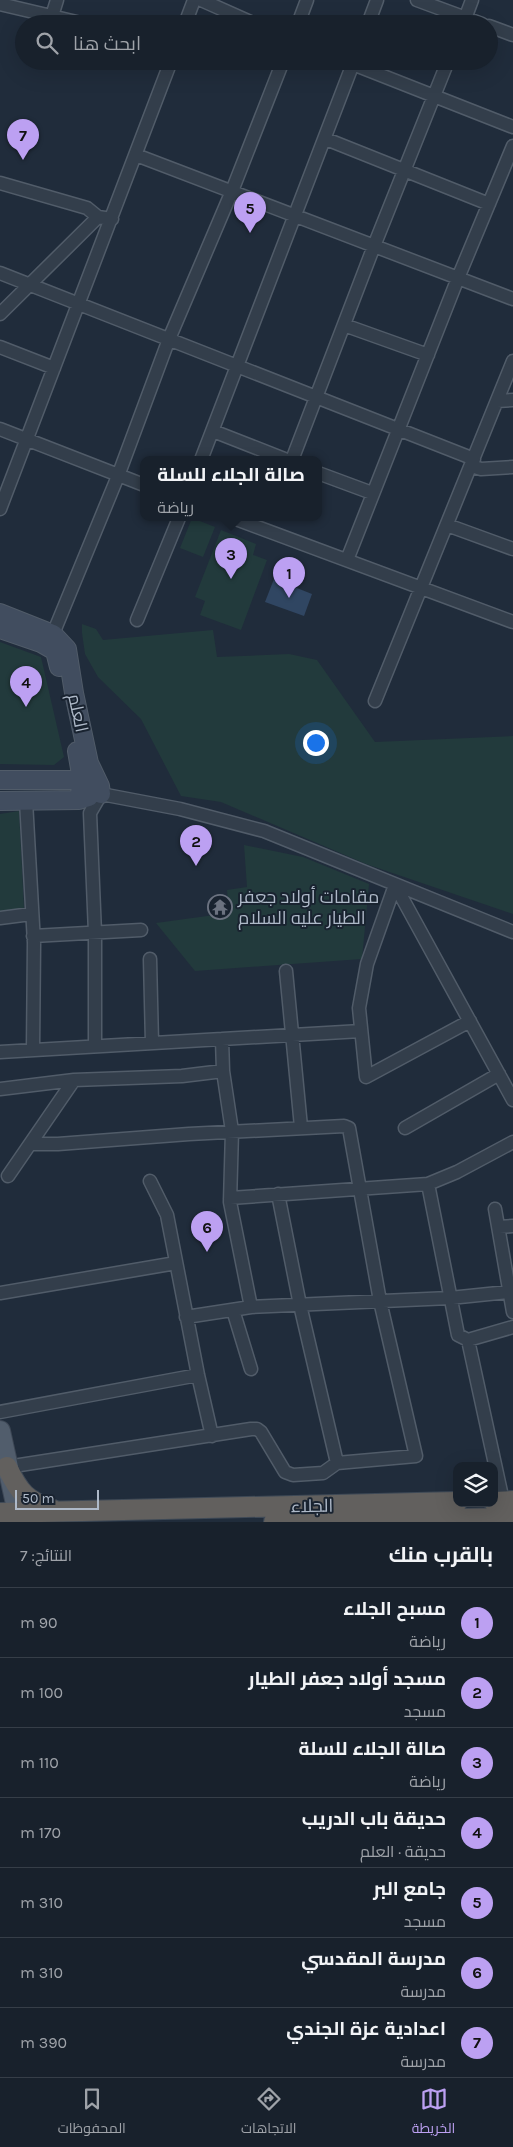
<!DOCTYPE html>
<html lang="ar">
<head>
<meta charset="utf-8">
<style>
	body { margin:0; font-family:Karla,Cairo,sans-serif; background:#212934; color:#f1f3f6; direction:rtl }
	.controls { position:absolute; right:15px; bottom:15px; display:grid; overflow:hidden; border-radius:10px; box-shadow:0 5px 20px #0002 }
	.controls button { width:45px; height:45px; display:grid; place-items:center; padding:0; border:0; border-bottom:1px solid #363e48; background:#18212c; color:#f1f3f6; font:25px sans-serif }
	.scale { position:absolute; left:15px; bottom:12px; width:84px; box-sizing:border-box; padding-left:5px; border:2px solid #aeb9c8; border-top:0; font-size:14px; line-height:18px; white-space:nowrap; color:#aeb9c8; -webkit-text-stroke:4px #192330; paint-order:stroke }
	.you { position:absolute; left:315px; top:742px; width:18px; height:18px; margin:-12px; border:4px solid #fff; border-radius:50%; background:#1a73e8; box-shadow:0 0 0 8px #1a73e833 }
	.badge { display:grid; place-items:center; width:32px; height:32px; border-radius:50%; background:#bca0f2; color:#111; font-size:16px; font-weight:700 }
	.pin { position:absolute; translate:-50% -41px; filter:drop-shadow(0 1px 2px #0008) }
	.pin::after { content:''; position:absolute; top:26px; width:18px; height:15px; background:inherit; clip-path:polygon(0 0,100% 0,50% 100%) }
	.popup { position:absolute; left:140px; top:456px; width:182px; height:65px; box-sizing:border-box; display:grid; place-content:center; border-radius:10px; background:#18212c; filter:drop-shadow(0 1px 4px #0005); font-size:16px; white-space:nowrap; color:#9fa3a9 }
	.popup b { font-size:19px; color:#f1f3f6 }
	.popup::after { content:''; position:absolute; left:50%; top:100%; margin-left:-10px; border:10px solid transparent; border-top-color:#18212c }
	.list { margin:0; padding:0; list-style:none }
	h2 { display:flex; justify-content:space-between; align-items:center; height:65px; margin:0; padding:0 20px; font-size:21px }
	h2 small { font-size:16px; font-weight:400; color:#9fa3a9 }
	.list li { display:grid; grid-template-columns:32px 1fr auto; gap:15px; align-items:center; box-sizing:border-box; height:70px; padding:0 20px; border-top:1px solid #363e48 }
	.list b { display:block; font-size:19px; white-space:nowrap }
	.list p { margin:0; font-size:16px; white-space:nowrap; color:#9fa3a9 }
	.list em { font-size:16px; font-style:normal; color:#9fa3a9 }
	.icon { flex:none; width:28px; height:28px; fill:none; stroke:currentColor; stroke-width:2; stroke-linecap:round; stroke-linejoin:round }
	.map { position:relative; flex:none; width:513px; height:1522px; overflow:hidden; direction:ltr }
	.search { position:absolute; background:#18212c; box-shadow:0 5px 20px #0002; left:15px; right:15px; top:15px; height:55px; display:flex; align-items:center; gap:12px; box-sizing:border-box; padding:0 18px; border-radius:28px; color:#9fa3a9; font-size:19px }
	.sheet { height:555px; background:#18212c }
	nav { display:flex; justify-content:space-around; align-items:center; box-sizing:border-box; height:70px; border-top:1px solid #363e48; background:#18212c; font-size:14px; color:#9fa3a9 }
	nav a { display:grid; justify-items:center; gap:2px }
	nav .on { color:#bca0f2 }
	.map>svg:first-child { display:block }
	.green { fill:#223a3c }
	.water { fill:#304662 }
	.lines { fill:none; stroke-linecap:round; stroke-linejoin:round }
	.minor-casing { stroke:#515c69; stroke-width:15 }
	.secondary-casing { stroke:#515c69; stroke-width:20 }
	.primary-casing { stroke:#3d4755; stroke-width:22 }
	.trunk-casing { stroke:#3e4956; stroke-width:22 }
	.minor { stroke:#333e4b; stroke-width:12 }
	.secondary { stroke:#414d5f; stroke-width:18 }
	.primary { stroke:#515d6c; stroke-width:20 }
	.trunk { stroke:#62605e; stroke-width:20 }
	.labels { text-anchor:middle; stroke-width:4; stroke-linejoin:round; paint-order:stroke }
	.street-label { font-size:18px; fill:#aeb9c8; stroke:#192330 }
	.poi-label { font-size:18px; fill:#aeb9c8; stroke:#192330; text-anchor:start }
</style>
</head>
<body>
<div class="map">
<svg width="513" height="1522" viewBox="0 0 513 1522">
	<rect width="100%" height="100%" fill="#202c3b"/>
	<path class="green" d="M 192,518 L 215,527 L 203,557 L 180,548 Z
		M 221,530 L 256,544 L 253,555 L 267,560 L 241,630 L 200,615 L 205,601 L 195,597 Z
		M 82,624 L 96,629 L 103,640 L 213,630 L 217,657 L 289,654 L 317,660 L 375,742 L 513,736 L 513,914 L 366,864 L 221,802 L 181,796 L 141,719 L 98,677 L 85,654 L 82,633 Z
		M 0,642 L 41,657 L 64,757 L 54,765 L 0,764 Z
		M 19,811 L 24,908 L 0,913 L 0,814 Z
		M 244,845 L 303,857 L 369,884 L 362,959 L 195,971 L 156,923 L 229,913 L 227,890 L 247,887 Z"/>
	<path class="water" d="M 274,579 L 312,594 L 304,616 L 265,602 Z"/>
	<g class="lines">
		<defs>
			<path id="minor" d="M 201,0 L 255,24
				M 417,0 L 482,24
				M 0,4 L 85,24
				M 52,16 L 57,0
				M 185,24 L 194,0
				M 298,24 L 307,0
				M 368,24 L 377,0
				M 463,24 L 472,0
				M 489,26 L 513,35
				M 345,61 L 513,127
				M 326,139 L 489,204
				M 136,155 L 513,299
				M 0,183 L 87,208 L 98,217
				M 0,273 L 474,459
				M 0,314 L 98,217 L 112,219
				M 344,325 L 428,355
				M 0,347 L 54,368
				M 497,401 L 513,400
				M 0,429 L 144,485
				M 213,431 L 287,460
				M 201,460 L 354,61
				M 292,460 L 374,246 L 448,61
				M 471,466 L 481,469 L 513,467
				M 318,473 L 372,493
				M 0,509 L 171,61
				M 233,518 L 513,622
				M 447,525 L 513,549
				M 347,560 L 458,278 L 513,146
				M 137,620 L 179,518
				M 53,634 L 118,476 L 169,339 L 232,191 L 283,61
				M 375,701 L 513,361
				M 26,801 L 34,943 L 33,1050
				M 395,885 L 367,964 L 359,1008 L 366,1077 L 470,1021
				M 395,885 L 513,1100
				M 0,918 L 31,914
				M 33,936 L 141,930
				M 150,959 L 152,1043
				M 286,971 L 301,1127
				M 222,1039 L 223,1071 L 232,1131 L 230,1202 L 251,1307
				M 95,1046 L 95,933 L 90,813 L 101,794 L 180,809 L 264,831 L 513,932
				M 0,1052 L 361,1031
				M 74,1080 L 182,1076 L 223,1071
				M 0,1089 L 74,1080 L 8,1176
				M 405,1128 L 499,1074
				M 150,1181 L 167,1215 L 198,1375 L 212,1436
				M 428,1184 L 458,1335 L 468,1340 L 513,1327
				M 278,1194 L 300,1305 L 337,1463
				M 230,1198 L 428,1184 L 457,1172 L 513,1142
				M 495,1209 L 513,1312
				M 499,1227 L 513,1226
				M 0,1293 L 176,1263
				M 233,1310 L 251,1369
				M 186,1317 L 251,1307 L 450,1298 L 508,1292
				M 468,1340 L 503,1501
				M 0,1412 L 198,1375
				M 7,1467 L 251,1429 L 257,1429 L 261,1432 L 285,1472 L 293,1475 L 323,1473 L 337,1463 L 416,1456 L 380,1301 L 349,1128 L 344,1126 L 189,1134 L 58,1144 L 31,1144"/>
			<path id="secondary" d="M 0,613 L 53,634 L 67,649 L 74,693 L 89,763 L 100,786 L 101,794
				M 0,629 L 41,643 L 55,651 L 59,667
				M 77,751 L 82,780 L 79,800
				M 0,780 L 82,780 L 91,786
				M 0,801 L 79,800 L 89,797"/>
			<path id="primary" d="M 0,1431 L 20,1522"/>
			<path id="trunk" d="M 7,1467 C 19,1492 26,1501 53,1510
				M 494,1502 L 513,1501
				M 0,1513 L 457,1502
				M 274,1522 L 513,1518"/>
		</defs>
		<use href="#minor" class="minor-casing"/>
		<use href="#secondary" class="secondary-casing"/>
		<use href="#primary" class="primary-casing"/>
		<use href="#trunk" class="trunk-casing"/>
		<use href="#minor" class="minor"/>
		<use href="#secondary" class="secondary"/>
		<use href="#primary" class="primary"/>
		<use href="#trunk" class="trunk"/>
	</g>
	<defs>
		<symbol id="temple-ring" viewBox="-11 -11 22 22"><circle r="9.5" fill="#192330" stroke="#6b7280" stroke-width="1.5"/><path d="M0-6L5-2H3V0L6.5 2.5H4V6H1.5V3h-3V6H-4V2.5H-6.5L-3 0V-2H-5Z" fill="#6b7280"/></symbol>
	</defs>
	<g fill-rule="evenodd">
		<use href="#temple-ring" x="206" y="893" width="28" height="28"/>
	</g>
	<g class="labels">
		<g class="street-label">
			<text transform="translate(78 713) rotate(78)" y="6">العلم</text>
			<text transform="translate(312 1506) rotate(-1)" y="6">الجلاء</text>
		</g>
		<g class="poi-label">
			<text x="238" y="903">مقامات أولاد جعفر<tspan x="238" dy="21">الطيار عليه السلام</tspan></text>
		</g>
	</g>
</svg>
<div class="controls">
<button><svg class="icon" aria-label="layers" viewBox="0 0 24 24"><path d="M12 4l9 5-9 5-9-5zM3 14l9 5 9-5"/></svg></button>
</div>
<div class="scale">50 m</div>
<div class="you"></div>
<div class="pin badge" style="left:289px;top:598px">1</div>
<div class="pin badge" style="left:196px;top:866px">2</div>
<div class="pin badge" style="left:231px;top:579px">3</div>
<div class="popup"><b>صالة الجلاء للسلة</b>رياضة</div>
<div class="pin badge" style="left:26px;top:707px">4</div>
<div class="pin badge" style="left:250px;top:233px">5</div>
<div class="pin badge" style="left:207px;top:1252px">6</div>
<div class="pin badge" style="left:23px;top:160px">7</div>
<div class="search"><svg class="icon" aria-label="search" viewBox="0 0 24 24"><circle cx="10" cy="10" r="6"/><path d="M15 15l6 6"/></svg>ابحث هنا</div>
</div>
<section class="sheet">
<h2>بالقرب منك<small>النتائج: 7</small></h2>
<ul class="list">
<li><span class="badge">1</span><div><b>مسبح الجلاء</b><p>رياضة</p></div><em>90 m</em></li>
<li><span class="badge">2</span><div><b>مسجد أولاد جعفر الطيار</b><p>مسجد</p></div><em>100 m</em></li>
<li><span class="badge">3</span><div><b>صالة الجلاء للسلة</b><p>رياضة</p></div><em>110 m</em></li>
<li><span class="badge">4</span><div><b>حديقة باب الدريب</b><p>حديقة · العلم</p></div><em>170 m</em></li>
<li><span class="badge">5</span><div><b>جامع البر</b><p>مسجد</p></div><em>310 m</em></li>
<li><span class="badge">6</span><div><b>مدرسة المقدسي</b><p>مدرسة</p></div><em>310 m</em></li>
<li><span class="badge">7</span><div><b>اعدادية عزة الجندي</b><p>مدرسة</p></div><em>390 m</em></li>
</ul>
</section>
<nav>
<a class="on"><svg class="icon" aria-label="map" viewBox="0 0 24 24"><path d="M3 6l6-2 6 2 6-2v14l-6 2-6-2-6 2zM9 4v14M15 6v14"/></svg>الخريطة</a>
<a><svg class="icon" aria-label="directions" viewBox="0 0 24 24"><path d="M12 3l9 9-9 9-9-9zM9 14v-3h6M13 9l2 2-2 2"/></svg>الاتجاهات</a>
<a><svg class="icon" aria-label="saved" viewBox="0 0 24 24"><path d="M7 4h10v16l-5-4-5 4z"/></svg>المحفوظات</a>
</nav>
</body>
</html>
